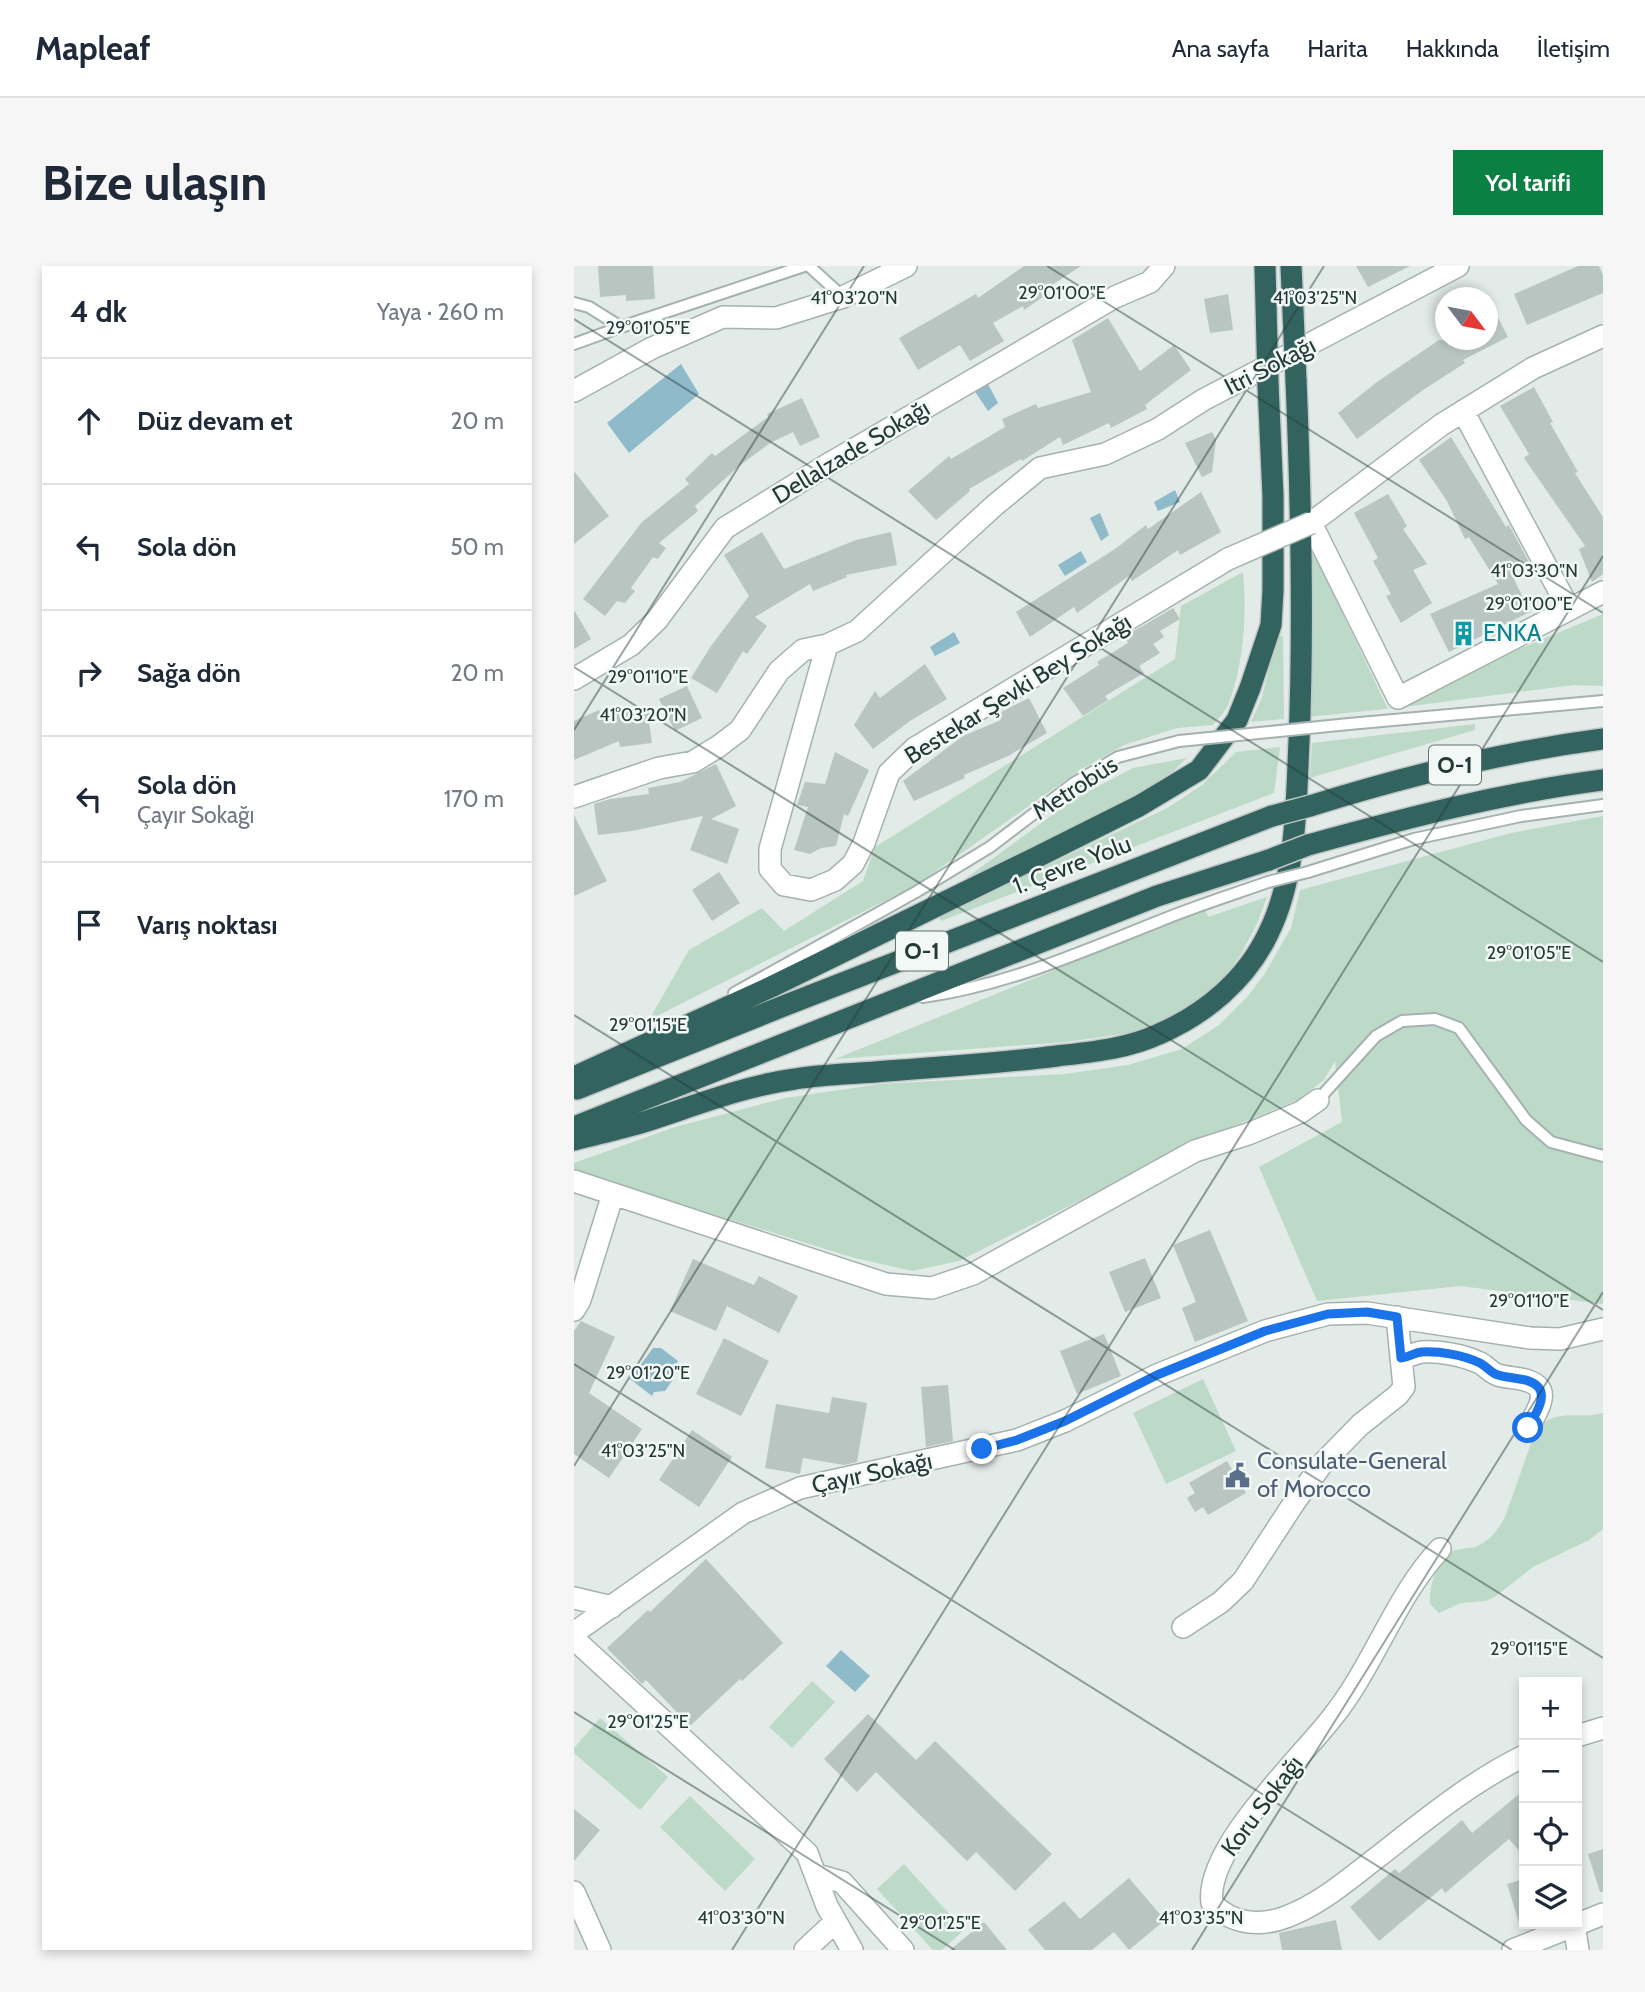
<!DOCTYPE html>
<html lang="tr">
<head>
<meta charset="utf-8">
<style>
	body { margin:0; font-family:Cabin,sans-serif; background:#f6f6f7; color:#1f2937 }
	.controls { position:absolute; right:21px; bottom:21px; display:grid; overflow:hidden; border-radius:0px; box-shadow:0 4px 10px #0003 }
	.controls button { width:63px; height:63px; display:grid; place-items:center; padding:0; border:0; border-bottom:2px solid #e0e1e3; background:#fff; color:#1f2937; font:35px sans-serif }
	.compass { position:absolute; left:861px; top:21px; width:63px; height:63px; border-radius:50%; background:#fff; box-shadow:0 4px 10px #0003; rotate:122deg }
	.stop { position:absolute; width:21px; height:21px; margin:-16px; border:5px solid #1a73e8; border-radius:50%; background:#fff }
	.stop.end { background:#1a73e8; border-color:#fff; box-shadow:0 2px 7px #0008 }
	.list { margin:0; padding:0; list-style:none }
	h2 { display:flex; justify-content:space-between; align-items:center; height:91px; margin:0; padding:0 28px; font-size:30px }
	h2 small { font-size:23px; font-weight:400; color:#747a83 }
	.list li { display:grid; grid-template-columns:46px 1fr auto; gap:21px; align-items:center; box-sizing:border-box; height:126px; padding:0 28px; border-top:2px solid #e0e1e3 }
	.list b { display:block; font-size:26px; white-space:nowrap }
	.list p { margin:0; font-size:23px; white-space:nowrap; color:#747a83 }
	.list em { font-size:23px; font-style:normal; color:#747a83 }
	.icon { flex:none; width:38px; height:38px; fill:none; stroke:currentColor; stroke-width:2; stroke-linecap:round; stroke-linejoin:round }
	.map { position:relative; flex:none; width:1029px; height:1684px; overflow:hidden; border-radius:0px }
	header { display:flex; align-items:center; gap:42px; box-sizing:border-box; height:98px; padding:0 35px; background:#fff; border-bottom:2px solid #e0e1e3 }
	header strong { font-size:33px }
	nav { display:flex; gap:38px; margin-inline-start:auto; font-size:24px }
	.intro { display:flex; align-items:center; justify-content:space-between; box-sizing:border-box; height:168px; padding:0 42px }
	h1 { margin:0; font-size:49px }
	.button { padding:18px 32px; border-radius:0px; background:#0b8043; color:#fff; font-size:24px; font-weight:700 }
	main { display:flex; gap:42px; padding:0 42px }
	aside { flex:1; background:#fff; border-radius:0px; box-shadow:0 4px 10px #0003 }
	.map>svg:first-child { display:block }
	.green { fill:#bddac8 }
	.water { fill:#8fbaca }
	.building { fill:#b8c5c1 }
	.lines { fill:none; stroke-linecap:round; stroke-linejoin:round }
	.service-casing { stroke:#a5b2af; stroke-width:14 }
	.minor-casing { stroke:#a5b2af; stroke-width:24 }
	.tertiary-casing { stroke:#a5b2af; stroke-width:24 }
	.motorway-casing { stroke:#c2c8c7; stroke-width:24 }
	.service { stroke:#fff; stroke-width:10 }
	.minor { stroke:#fff; stroke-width:21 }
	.tertiary { stroke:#fff; stroke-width:21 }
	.motorway { stroke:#33635f; stroke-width:21 }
	.service-bridge-casing { stroke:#a5b2af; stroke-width:14; stroke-linecap:butt }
	.minor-bridge-casing { stroke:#a5b2af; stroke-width:24; stroke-linecap:butt }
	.motorway-bridge-casing { stroke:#c2c8c7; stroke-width:24; stroke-linecap:butt }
	.service-bridge { stroke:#fff; stroke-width:10 }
	.minor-bridge { stroke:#fff; stroke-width:21 }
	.motorway-bridge { stroke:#33635f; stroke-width:21 }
	.route { stroke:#1a73e8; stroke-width:9 }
	.ticks { fill:none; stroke:#243a37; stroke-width:2; stroke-opacity:0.45 }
	.labels { text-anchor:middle; stroke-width:5; stroke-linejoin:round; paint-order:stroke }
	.shield { fill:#f2f8f6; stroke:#627370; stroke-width:2 }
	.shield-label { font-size:23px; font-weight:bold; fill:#243a37 }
	.street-label { font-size:24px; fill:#243a37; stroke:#f2f8f6 }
	.culture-label { font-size:24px; fill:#0d838f; stroke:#f2f8f6; text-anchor:start }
	.service-label { font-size:24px; fill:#4e5e75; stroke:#f2f8f6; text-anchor:start }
	.ticks-label { font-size:18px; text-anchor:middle; fill:#243a37; stroke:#f2f8f6; stroke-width:5; stroke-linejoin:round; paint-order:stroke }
</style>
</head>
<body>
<header>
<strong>Mapleaf</strong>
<nav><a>Ana sayfa</a><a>Harita</a><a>Hakkında</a><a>İletişim</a></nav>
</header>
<div class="intro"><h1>Bize ulaşın</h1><a class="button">Yol tarifi</a></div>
<main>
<aside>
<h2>4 dk<small>Yaya · 260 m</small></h2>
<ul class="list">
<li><svg class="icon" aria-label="ahead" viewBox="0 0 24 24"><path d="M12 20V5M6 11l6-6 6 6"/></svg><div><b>Düz devam et</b></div><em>20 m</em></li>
<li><svg class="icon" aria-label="left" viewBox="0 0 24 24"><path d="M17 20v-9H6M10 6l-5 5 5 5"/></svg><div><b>Sola dön</b></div><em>50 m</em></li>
<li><svg class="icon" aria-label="right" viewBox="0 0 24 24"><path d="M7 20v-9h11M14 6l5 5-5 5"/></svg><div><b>Sağa dön</b></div><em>20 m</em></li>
<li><svg class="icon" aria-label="left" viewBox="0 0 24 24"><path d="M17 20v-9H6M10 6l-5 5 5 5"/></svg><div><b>Sola dön</b><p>Çayır Sokağı</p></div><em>170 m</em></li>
<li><svg class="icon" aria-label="arrive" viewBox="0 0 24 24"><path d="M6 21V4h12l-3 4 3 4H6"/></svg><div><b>Varış noktası</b></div></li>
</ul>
</aside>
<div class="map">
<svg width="1029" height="1684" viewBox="0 0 1029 1684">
	<rect width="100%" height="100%" fill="#e2ebe8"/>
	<path class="green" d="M 739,285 L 814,443 L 854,421 L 1029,348 L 1029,420 L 999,419 L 830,441 L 734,451 Z
		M 669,306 C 673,349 670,395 655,437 C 652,445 645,452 639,459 L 603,462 L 550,479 L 506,504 L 342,619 L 75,754 L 115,684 L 188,642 L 210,665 L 289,615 L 301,581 L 601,393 L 607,340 Z
		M 703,370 L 709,370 L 710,453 L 677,456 L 688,431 Z
		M 901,458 L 901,464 L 736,512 L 738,477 Z
		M 706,481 L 700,527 L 367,655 L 365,651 L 595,541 L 628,519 L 662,486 Z
		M 613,492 L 594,510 L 553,535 L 384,618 L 500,533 L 559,502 Z
		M 1029,550 L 1029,1038 L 886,1020 L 743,1035 L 685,901 L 768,856 L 761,795 L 750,814 L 724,834 L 637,869 L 385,995 L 338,1005 L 277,991 L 0,905 L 0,897 L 101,861 L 211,832 L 307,818 L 491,808 L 554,799 L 608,783 L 645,759 L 673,731 L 690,709 L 717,662 L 726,624 L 937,567 Z
		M 693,631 L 683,658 L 667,688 L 645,719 L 611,744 L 568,765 L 492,776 L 261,793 L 585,662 L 632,645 L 634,651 Z
		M 629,1113 L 662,1185 L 592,1218 L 559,1147 Z
		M 1029,1147 L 1029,1263 L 1015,1274 L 959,1301 L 922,1330 L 912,1335 L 887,1337 L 865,1347 L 856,1338 C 855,1320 862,1295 879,1285 C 886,1282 894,1283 901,1281 C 915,1276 924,1264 931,1251 L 960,1169 C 978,1139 1001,1155 1029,1147 Z
		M 238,1415 L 261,1436 L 218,1482 L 195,1461 Z
		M 26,1452 L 94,1511 L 66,1544 L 0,1487 L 0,1482 Z
		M 116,1530 L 181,1593 L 151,1625 L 86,1561 Z
		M 330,1598 L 390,1664 L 368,1684 L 359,1684 L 303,1623 Z"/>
	<path class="water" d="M 107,98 L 125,128 L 55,187 L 33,157 Z
		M 414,118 L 424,137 L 414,145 L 400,124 Z
		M 601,224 L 606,236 L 584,245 L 580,236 Z
		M 526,247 L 535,269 L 527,275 L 516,252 Z
		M 507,285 L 513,296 L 491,310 L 484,299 Z
		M 380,366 L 386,377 L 361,390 L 356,381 Z
		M 79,1082 L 87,1082 L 104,1095 L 99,1104 L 100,1112 L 91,1125 L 80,1126 L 78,1130 L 56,1113 Z
		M 267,1384 L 296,1410 L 281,1426 L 252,1400 Z"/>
	<path class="building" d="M 24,0 L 79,0 L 81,33 L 52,35 L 52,29 L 26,31 Z
		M 450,0 L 507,0 L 467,26 L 469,31 L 450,44 L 449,40 L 419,57 L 430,75 L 396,95 L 386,79 L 344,104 L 325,72 L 402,28 L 404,32 Z
		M 782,0 L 836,0 L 794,21 Z
		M 1004,0 L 1025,0 L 1029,9 L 1029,27 L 953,59 L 940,28 Z
		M 654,28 L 659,64 L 636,67 L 630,33 Z
		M 914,32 L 934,71 L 889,94 L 891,97 L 849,124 L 783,173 L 764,147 L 803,116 L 865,74 L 914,74 Z
		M 534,52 L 566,105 L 600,79 L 617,104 L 571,139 L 573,143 L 537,162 L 535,157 L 489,179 L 486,171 L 448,195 L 447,193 L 395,223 L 396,225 L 362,254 L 334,225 L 375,190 L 377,193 L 431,161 L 428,153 L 462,138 L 464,142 L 517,126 L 498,74 Z
		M 960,121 L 979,156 L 976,157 L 1004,206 L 1001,207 L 1029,251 L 1029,308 L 1018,316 L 1005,283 L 1011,280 L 950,192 L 955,188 L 926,140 Z
		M 228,132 L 246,171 L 226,180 L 219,166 L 196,177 L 165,200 L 121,240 L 124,245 L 85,277 L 92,282 L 84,293 L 79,291 L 57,322 L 61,325 L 51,337 L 43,335 L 31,350 L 9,333 L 68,256 L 115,218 L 111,213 L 138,187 L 141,190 L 194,151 L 193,148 Z
		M 638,166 L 642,174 L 638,206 L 628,211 L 611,177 Z
		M 877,171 L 932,261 L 935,259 L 955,296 L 936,305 L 956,346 L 875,386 L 856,348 L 924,318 L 895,271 L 891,273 L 873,235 L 845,194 Z
		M 0,205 L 35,250 L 0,278 Z
		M 627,226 L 647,266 L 606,289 L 604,284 L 558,315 L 555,310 L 503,347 L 500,341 L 456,371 L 442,346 L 541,283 L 572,259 L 574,263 Z
		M 814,228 L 833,260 L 829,263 L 853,298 L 839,304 L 858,337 L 827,357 L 812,330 L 817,328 L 799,295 L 804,292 L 780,247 Z
		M 188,266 L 210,303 L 282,274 L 317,266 L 323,299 L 272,309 L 273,311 L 239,325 L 236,318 L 181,351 L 193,360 L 173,388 L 169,385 L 143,427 L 117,412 L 137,380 L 175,330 L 150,289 Z
		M 599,342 L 606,353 L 586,365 L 590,371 L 579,378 L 586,387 L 565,400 L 570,407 L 531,430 L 534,434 L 509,450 L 489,422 L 525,399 L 523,396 L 554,377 L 550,371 Z
		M 0,344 L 17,373 L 0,383 Z
		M 351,398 L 373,433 L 336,455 L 299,483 L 280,459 L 301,425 L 306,432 Z
		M 113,420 L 128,452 L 101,465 L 85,433 Z
		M 455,432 L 473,467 L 434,490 L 390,509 L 391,512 L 340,535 L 329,515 L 389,470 L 427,454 L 423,448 Z
		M 73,442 L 78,477 L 46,481 L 45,475 L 0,494 L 0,455 L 25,444 L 27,448 Z
		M 261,486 L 295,504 L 274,550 L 270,548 L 262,580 L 247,582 L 236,588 L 220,584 L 234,541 L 223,539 L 231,516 L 251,518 Z
		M 142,498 L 162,540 L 137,553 L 165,563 L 153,598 L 116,584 L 129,550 L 58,565 L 24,569 L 20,538 L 36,533 L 75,528 L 74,522 L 106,516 Z
		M 0,549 L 33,615 L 0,630 Z
		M 145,606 L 166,637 L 138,655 L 118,624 Z
		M 636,964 L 674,1055 L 621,1076 L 608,1042 L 622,1036 L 599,979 Z
		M 571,992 L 587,1032 L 551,1046 L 535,1006 Z
		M 119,993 L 180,1019 L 185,1010 L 224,1030 L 205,1067 L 153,1040 L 142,1065 L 96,1045 Z
		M 7,1055 L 41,1071 L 15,1127 L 68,1163 L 35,1212 L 0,1188 L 0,1065 Z
		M 530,1068 L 547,1110 L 503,1128 L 486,1085 Z
		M 150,1072 L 195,1095 L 167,1150 L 122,1128 Z
		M 374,1119 L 379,1175 L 352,1181 L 347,1121 Z
		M 258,1131 L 293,1137 L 283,1196 L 270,1199 L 229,1192 L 226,1208 L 191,1202 L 202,1138 L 255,1147 Z
		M 118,1164 L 158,1191 L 125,1241 L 85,1214 Z
		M 653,1195 L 659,1205 L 668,1200 L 677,1214 L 667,1219 L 672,1227 L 634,1249 L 629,1241 L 621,1246 L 613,1232 L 621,1227 L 615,1217 Z
		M 132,1293 L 209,1377 L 168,1415 L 166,1413 L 116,1460 L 72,1414 L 68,1418 L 33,1382 L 74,1344 L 76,1346 Z
		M 294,1448 L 342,1494 L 361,1475 L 478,1588 L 441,1625 L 402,1586 L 393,1595 L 302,1506 L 283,1526 L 250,1493 Z
		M 950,1524 L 950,1591 L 935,1573 L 871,1627 L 868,1622 L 805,1675 L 776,1641 L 821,1603 L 825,1607 L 888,1554 L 898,1567 Z
		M 0,1543 L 26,1564 L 0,1595 Z
		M 1029,1583 L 1029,1626 L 1026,1626 L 1014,1588 Z
		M 555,1612 L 591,1654 L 555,1684 L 540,1666 L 518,1684 L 471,1684 L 454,1664 L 490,1635 L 506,1653 Z
		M 950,1613 L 950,1662 L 947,1663 L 933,1618 Z
		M 762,1654 L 768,1684 L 708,1684 L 705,1667 Z
		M 410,1656 L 433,1684 L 376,1684 Z"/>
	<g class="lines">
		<defs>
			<path id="service" d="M 235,0 L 269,31
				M 0,37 L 15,41 L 47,61 L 230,0
				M 0,78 L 47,61
				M 775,458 L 1029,435
				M 734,606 L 840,573 L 947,550 L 1029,539
				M 160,727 L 342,626 L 416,581 L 500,517 L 544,491 L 605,475
				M 349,731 C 431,720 507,686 583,656 C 619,641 657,629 694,616
				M 744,834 L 802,770 L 828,755 L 861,753 L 885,762 L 952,854 L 977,876 L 1029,890"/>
			<path id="minor" d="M 1029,70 L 959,102 L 867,159 L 737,257 L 824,432 L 1029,326
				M 0,125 L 78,82 L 149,51 L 202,52 L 269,31 L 332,0
				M 889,145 L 995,343
				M 253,379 L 196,583 L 196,603 L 210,619 L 237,624 L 261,614 L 279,598 L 290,577 L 315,507 L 341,482 L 654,293
				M 0,413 L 57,379 L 83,354 L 151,262 L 258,196 L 541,31 L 576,16 L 590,0
				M 0,531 L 85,502 L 119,496 L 145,480 L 166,464 L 205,405 L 229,384 L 253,379 L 283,365 L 421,239 L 466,202 L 531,188 L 584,163 L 629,134 L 884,0
				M 0,915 L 312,1018 L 358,1022 L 399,1008 L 621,885 L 674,868 L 727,846 L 744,834
				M 0,1044 L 6,1034 L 39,928
				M 827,1092 C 835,1091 840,1087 848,1086 C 866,1085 889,1089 906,1097 C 912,1100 917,1107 924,1109 C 936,1113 957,1111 965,1122 C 973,1132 959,1152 954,1162
				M 866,1283 C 821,1331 800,1400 757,1453 C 725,1494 630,1584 638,1637 C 657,1658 686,1661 712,1651 C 747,1638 776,1612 805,1590 C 851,1554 897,1516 950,1490
				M 0,1332 L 38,1341
				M 609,1361 L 647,1336 L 669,1315 L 720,1237 L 748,1198 L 786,1159 L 824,1129 L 830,1121 L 823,1051
				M 0,1367 L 169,1247 L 226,1222 L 443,1174 L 491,1155 L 583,1109 L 691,1065 L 754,1048 L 793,1047 L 956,1072 L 986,1073 L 1029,1063
				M 0,1373 L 233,1587 L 253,1640 L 278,1684
				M 1003,1470 L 1029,1462
				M 0,1626 L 26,1684
				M 1000,1659 L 1004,1684
				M 231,1684 L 261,1656"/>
			<path id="tertiary" d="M 243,1609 L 268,1616 L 329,1684
				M 939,1684 L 1029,1648"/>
			<path id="motorway" d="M 736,540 C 832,510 929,486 1029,473
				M 734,579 C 832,552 928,527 1029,514
				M 0,811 L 197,721 L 461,592 L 565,540 L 625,504 L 663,454 L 676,422 L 697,359 L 699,324 L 699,230 L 694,118
				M 3,823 L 207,741 L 698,550
				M 0,861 L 583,630 L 695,594
				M 0,874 C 23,868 47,863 70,856 C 120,840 169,820 221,813 C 251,808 282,808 313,805 C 369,801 427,797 483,790 C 517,786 553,783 585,768 C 631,748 672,714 694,668 C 723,610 722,539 725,475 C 730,355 727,234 722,114"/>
		</defs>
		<use href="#service" class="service-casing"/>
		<use href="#minor" class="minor-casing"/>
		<use href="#tertiary" class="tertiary-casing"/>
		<use href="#motorway" class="motorway-casing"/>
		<use href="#service" class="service"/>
		<use href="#minor" class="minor"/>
		<use href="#tertiary" class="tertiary"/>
		<use href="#motorway" class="motorway"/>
		<defs>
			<path id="service-bridge" d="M 605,475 L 775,458
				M 694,616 L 734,606"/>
			<path id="minor-bridge" d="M 654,293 L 737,257"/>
			<path id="motorway-bridge" d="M 691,0 L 694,118
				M 717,0 L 722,114
				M 698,550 L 736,540
				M 695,594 L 734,579"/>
		</defs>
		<use href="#service-bridge" class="service-bridge-casing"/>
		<use href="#minor-bridge" class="minor-bridge-casing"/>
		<use href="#motorway-bridge" class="motorway-bridge-casing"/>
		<use href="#service-bridge" class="service-bridge"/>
		<use href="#minor-bridge" class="minor-bridge"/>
		<use href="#motorway-bridge" class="motorway-bridge"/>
	</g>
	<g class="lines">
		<path class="route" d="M 408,1183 L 443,1174 L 491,1155 L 583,1109 L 691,1065 L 754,1048 L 793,1046 L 823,1051 L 827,1092 C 835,1091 840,1087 847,1086 C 866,1085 889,1089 906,1097 C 912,1100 917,1107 924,1109 C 936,1113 957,1111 965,1122 C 973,1133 959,1152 954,1162"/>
	</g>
	<path class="ticks" d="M 473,0 L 1029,347M 0,53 L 1029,696M 0,401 L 1029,1044M 0,464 L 290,0M 0,749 L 1029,1392M 0,1098 L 938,1684M 0,1200 L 750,0M 0,1446 L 381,1684M 158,1684 L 1029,290M 618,1684 L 1029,1026"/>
	<defs>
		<symbol id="building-bare" viewBox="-9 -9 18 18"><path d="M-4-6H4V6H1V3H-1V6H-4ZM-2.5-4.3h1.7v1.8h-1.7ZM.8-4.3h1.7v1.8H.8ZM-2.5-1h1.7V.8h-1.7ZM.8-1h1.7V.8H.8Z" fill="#0f9aa8" stroke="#f2f8f6" stroke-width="2.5" paint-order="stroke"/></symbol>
		<symbol id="civic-bare" viewBox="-9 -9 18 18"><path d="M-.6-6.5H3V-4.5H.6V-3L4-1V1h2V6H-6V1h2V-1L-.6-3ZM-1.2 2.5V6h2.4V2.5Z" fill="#5c6f8a" stroke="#f2f8f6" stroke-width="2.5" paint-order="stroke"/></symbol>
	</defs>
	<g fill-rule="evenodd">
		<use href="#building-bare" x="872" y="350" width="35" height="35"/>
		<use href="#civic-bare" x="646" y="1192" width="35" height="35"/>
	</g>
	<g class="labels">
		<g class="shield">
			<rect x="855" y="479.5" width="52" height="39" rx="5"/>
			<rect x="322" y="665.5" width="52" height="39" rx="5"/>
		</g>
		<g class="shield-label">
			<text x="881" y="507">O-1</text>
			<text x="348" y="693">O-1</text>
		</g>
		<g class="street-label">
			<text transform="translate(696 100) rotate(-27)" y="8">Itri Sokağı</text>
			<text transform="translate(277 186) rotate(-31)" y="8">Dellalzade Sokağı</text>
			<text transform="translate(444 423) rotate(-32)" y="8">Bestekar Şevki Bey Sokağı</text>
			<text transform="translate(501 522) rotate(-33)" y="8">Metrobüs</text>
			<text transform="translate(498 599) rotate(-21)" y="8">1. Çevre Yolu</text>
			<text transform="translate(298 1207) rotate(-12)" y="8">Çayır Sokağı</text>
			<text transform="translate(688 1540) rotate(-53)" y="8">Koru Sokağı</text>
		</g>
		<g class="culture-label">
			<text x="909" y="375">ENKA</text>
		</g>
		<g class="service-label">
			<text x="683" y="1203">Consulate-General<tspan x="683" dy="28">of Morocco</tspan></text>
		</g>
	</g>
	<g class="ticks-label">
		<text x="488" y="33">29°01'00"E</text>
		<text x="280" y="38">41°03'20"N</text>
		<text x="741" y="38">41°03'25"N</text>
		<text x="74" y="68">29°01'05"E</text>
		<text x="960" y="311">41°03'30"N</text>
		<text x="955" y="344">29°01'00"E</text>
		<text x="74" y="417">29°01'10"E</text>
		<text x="69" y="455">41°03'20"N</text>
		<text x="955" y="693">29°01'05"E</text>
		<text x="74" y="765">29°01'15"E</text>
		<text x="955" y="1041">29°01'10"E</text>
		<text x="74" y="1113">29°01'20"E</text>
		<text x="69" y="1191">41°03'25"N</text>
		<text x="955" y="1389">29°01'15"E</text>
		<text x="74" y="1462">29°01'25"E</text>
		<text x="167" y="1658">41°03'30"N</text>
		<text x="627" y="1658">41°03'35"N</text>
		<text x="366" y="1663">29°01'25"E</text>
	</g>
</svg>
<div class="controls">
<button>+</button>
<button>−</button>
<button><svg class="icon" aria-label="locate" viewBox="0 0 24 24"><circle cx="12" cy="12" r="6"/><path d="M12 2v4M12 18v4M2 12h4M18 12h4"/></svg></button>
<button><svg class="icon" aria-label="layers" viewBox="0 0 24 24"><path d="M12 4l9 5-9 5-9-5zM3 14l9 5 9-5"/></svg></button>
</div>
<svg class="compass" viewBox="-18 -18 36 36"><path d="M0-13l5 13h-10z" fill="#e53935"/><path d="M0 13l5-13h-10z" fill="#747a83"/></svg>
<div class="stop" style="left:954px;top:1162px"></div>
<div class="stop end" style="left:408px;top:1183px"></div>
</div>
</main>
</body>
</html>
